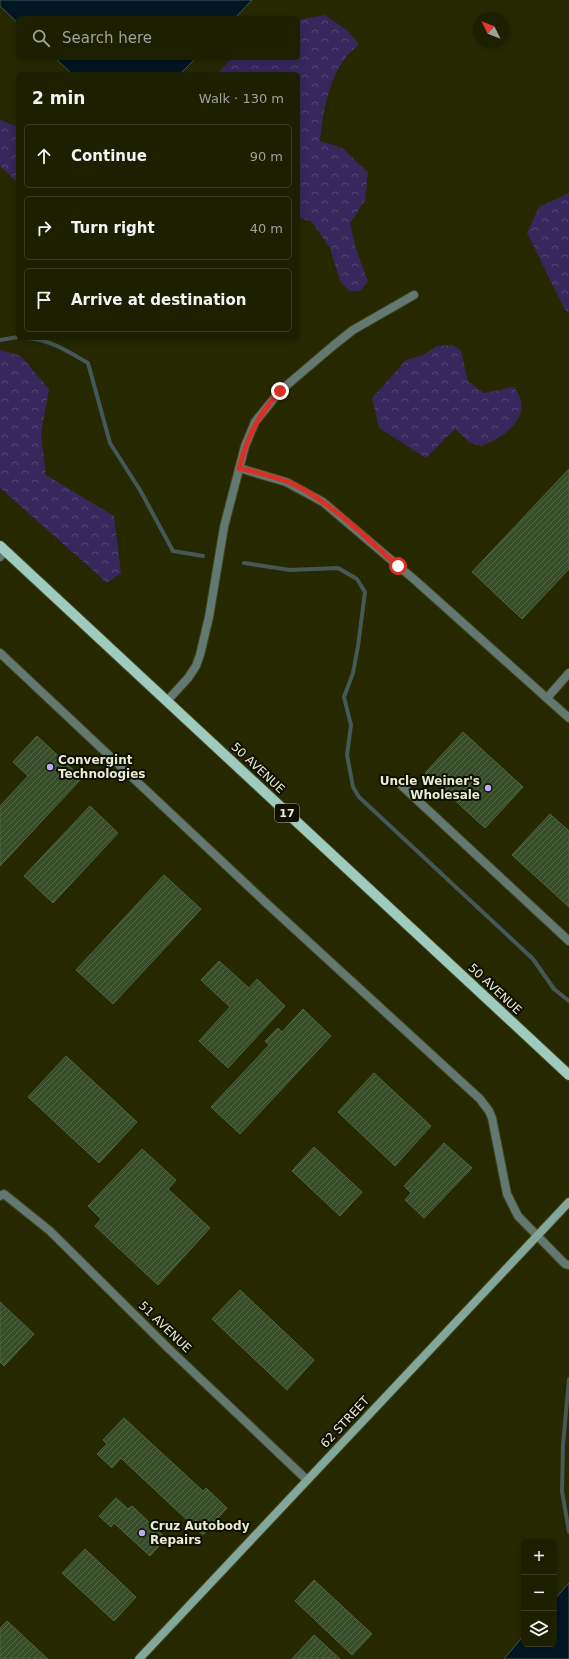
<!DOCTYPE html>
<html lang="en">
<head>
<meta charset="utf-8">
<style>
	body { margin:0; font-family:"DejaVu Sans",sans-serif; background:#25270a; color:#f1f3f6 }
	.controls { position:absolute; right:12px; bottom:12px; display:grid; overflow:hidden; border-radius:6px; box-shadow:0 2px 10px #0003 }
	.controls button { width:36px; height:36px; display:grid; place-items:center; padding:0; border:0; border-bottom:1px solid #3a3d22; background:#1c1f00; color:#f1f3f6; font:20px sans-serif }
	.compass { position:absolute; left:473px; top:12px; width:36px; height:36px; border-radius:50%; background:#1c1f00; box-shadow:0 2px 10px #0003; rotate:313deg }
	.stop { position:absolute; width:12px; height:12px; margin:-9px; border:3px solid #d93025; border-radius:50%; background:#fff }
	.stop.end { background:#d93025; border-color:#fff; box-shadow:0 1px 4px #0008 }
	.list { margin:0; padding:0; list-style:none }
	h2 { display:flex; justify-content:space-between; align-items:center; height:52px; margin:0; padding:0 16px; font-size:17px }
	h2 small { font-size:13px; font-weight:400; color:#a0a299 }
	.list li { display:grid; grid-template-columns:26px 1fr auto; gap:12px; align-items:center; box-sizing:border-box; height:64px; margin:0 8px 8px; padding:0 8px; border:1px solid #3a3d22; border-radius:6px }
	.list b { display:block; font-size:15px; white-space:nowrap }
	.list em { font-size:13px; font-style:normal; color:#a0a299 }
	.icon { flex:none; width:22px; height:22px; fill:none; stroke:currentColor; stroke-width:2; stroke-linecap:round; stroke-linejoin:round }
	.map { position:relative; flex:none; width:569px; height:1659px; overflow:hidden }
	.search { position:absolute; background:#1c1f00; box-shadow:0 2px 10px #0003; left:16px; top:16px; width:284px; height:44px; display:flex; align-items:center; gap:10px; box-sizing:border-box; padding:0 14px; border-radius:6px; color:#a0a299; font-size:15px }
	.panel { position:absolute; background:#1c1f00; box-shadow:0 2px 10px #0003; left:16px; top:72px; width:284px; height:268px; border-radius:6px }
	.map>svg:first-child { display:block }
	.forest { fill:url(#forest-crowns) }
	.water { fill:#001723; stroke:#455758 }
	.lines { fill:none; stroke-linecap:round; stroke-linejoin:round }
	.stream { stroke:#455758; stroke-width:4 }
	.building { fill:url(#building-hatch); stroke:#4f6540 }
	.lane-casing { stroke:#41441e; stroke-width:10 }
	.street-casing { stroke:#41441e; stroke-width:10 }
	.secondary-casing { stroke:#41441e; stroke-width:10 }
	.primary-casing { stroke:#41441e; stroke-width:12 }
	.lane { stroke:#627871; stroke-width:8 }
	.street { stroke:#627871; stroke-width:8 }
	.secondary { stroke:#84a79c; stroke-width:8 }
	.primary { stroke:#9ecbbd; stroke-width:10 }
	.route { stroke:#d93025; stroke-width:5 }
	.poi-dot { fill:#baaaf6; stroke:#0f1002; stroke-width:1.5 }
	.labels { text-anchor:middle; stroke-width:4; stroke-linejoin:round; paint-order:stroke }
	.shield { fill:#0f1002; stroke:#a6a995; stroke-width:1 }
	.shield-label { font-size:11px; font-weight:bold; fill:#e7ebd4 }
	.poi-label { font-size:12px; font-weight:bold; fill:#e7ebd4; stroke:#0f1002; text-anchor:start }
	.street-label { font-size:12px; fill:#e7ebd4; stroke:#0f1002 }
</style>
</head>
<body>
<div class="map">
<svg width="569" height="1659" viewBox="0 0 569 1659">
	<defs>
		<pattern id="forest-crowns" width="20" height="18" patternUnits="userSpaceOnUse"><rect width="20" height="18" fill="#36275d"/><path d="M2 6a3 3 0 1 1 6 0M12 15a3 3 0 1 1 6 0" fill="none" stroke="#534673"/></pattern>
		<pattern id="building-hatch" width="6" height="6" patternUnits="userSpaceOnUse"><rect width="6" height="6" fill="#374c29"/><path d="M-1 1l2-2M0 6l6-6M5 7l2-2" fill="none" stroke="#546647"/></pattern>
	</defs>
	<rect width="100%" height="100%" fill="#262900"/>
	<path class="forest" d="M 325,15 L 348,31 L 359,44 C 353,50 346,56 342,63 C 327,86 323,114 320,141 L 342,148 L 368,172 L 365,200 L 350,223 L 356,249 L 368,282 L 360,291 L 349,291 L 340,281 L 330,248 L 312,222 L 298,217 L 298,74 L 217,74 L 232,58 L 298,58 L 298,20 Z
		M 0,120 L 18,127 L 18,183 L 0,166 Z
		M 569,193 L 569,313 L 564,308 L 527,233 L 539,207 Z
		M 453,345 L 461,351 L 468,381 L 484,393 L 514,387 C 516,390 519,394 520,398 C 528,422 500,439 481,446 L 469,442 L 455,429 L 426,458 L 379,428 L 372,398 L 406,360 L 423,355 L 437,346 Z
		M 0,350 L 21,356 L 49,389 L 41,434 L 46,475 L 114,516 L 121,573 L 107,583 L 0,488 Z"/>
	<path class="water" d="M 0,0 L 252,0 L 235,18 L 18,18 L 18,23 L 0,6 Z
		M 55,58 L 196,58 L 180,74 L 72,74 Z
		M 569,1583 L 569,1659 L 504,1659 L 524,1635 L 524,1644 L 554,1644 L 554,1600 Z"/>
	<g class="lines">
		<path class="stream" d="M 27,338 C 51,340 67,351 88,363 L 110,443 L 140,490 L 173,551 L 203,556
			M 0,340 L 18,337
			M 244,563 L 290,570 L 338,568 L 357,579 L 365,592 L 358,646 L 353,673 L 344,697 L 351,725 L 347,755 L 353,787 L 359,797 L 533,959 L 554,989 L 569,1001
			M 569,1379 L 563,1445 L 562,1491 L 569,1532"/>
	</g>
	<path class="building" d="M 569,469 L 569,569 L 522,619 L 472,572 Z
		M 463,732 L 523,787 L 485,828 L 425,773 Z
		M 37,736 L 82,778 L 0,866 L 0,806 L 28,776 L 13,762 Z
		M 90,806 L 118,833 L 53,903 L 24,876 Z
		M 550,814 L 569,831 L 569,907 L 512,855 Z
		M 164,875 L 201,909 L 113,1004 L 76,970 Z
		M 219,961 L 249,988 L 257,979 L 285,1006 L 228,1068 L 199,1041 L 230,1007 L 201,980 Z
		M 303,1009 L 331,1036 L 240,1134 L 211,1107 L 269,1045 L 265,1041 L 278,1028 L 282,1032 Z
		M 66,1056 L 137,1122 L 99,1163 L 28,1097 Z
		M 374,1073 L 431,1126 L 395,1166 L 338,1112 Z
		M 444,1143 L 472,1168 L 424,1218 L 405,1200 L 411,1193 L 404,1186 Z
		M 314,1147 L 362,1192 L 340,1216 L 292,1171 Z
		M 142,1149 L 176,1180 L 168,1189 L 210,1228 L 158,1285 L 95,1226 L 101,1219 L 88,1206 Z
		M 240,1290 L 314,1360 L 287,1390 L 212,1319 Z
		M 0,1302 L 34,1334 L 4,1366 L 0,1362 Z
		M 124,1418 L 203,1491 L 206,1488 L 227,1508 L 203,1535 L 121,1458 L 112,1468 L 97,1454 L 107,1444 L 103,1440 Z
		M 116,1498 L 128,1509 L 132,1506 L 166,1538 L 150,1556 L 114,1523 L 111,1527 L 99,1516 Z
		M 85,1549 L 136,1597 L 114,1621 L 62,1573 Z
		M 314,1580 L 372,1634 L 352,1655 L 295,1601 Z
		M 7,1621 L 48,1659 L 0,1659 L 0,1628 Z
		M 314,1635 L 340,1659 L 292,1659 Z"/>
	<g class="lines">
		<defs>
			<path id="lane" d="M 239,468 L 286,482 L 323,502 L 416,581 L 569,718
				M 547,698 L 569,673
				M 167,701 L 188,678 L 196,666 L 200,655 L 209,617 L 224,527 L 245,446 L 255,422 L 280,391 L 334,345 L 353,330 L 414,295
				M 401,785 L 569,941"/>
			<path id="street" d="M 0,557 L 6,551
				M 0,653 L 264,901 L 480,1099 L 489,1111 L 492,1118 L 507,1194 L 518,1216 L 565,1264 L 569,1265
				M 0,1196 L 4,1194 L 50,1231 L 169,1349 L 307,1480"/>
			<path id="secondary" d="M 139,1659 L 569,1202"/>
			<path id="primary" d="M 0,546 L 569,1075"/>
		</defs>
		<use href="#lane" class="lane-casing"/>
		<use href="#street" class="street-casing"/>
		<use href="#secondary" class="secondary-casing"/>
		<use href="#primary" class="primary-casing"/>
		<use href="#lane" class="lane"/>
		<use href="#street" class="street"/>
		<use href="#secondary" class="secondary"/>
		<use href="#primary" class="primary"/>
	</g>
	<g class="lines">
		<path class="route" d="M 280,391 C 257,417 248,435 239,468 C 258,473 279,477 297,486 C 335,506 366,538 398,566"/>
	</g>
	<g class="poi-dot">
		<circle cx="50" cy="767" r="4"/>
		<circle cx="488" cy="788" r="4"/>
		<circle cx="142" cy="1533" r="4"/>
	</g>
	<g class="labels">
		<rect class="shield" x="275" y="804" width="24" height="18" rx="3"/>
		<g class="shield-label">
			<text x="287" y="817">17</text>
		</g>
		<g class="poi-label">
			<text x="58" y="764">Convergint<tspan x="58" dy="14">Technologies</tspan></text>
			<text x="480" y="785" text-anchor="end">Uncle Weiner's<tspan x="480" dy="14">Wholesale</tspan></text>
			<text x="150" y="1530">Cruz Autobody<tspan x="150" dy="14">Repairs</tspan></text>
		</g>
		<g class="street-label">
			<text transform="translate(258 768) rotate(43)" y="4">50 AVENUE</text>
			<text transform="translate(495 989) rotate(43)" y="4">50 AVENUE</text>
			<text transform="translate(165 1327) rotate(44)" y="4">51 AVENUE</text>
			<text transform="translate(345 1422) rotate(-47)" y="4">62 STREET</text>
		</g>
	</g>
</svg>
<div class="controls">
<button>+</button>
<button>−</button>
<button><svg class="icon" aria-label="layers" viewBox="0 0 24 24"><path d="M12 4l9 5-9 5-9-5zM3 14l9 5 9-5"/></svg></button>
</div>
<svg class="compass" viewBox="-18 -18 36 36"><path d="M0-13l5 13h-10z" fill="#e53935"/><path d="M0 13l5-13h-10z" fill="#a0a299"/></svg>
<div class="stop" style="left:398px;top:566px"></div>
<div class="stop end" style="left:280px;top:391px"></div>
<div class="search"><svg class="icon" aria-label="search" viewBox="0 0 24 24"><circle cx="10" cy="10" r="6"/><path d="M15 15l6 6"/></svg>Search here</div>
<section class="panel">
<h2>2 min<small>Walk · 130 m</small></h2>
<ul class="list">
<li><svg class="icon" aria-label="ahead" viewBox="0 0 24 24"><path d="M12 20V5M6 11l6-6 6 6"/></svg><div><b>Continue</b></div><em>90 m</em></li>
<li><svg class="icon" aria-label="right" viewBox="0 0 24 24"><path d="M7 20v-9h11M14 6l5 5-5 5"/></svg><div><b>Turn right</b></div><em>40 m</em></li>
<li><svg class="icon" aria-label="arrive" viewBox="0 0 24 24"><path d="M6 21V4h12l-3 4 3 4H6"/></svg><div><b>Arrive at destination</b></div></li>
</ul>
</section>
</div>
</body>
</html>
